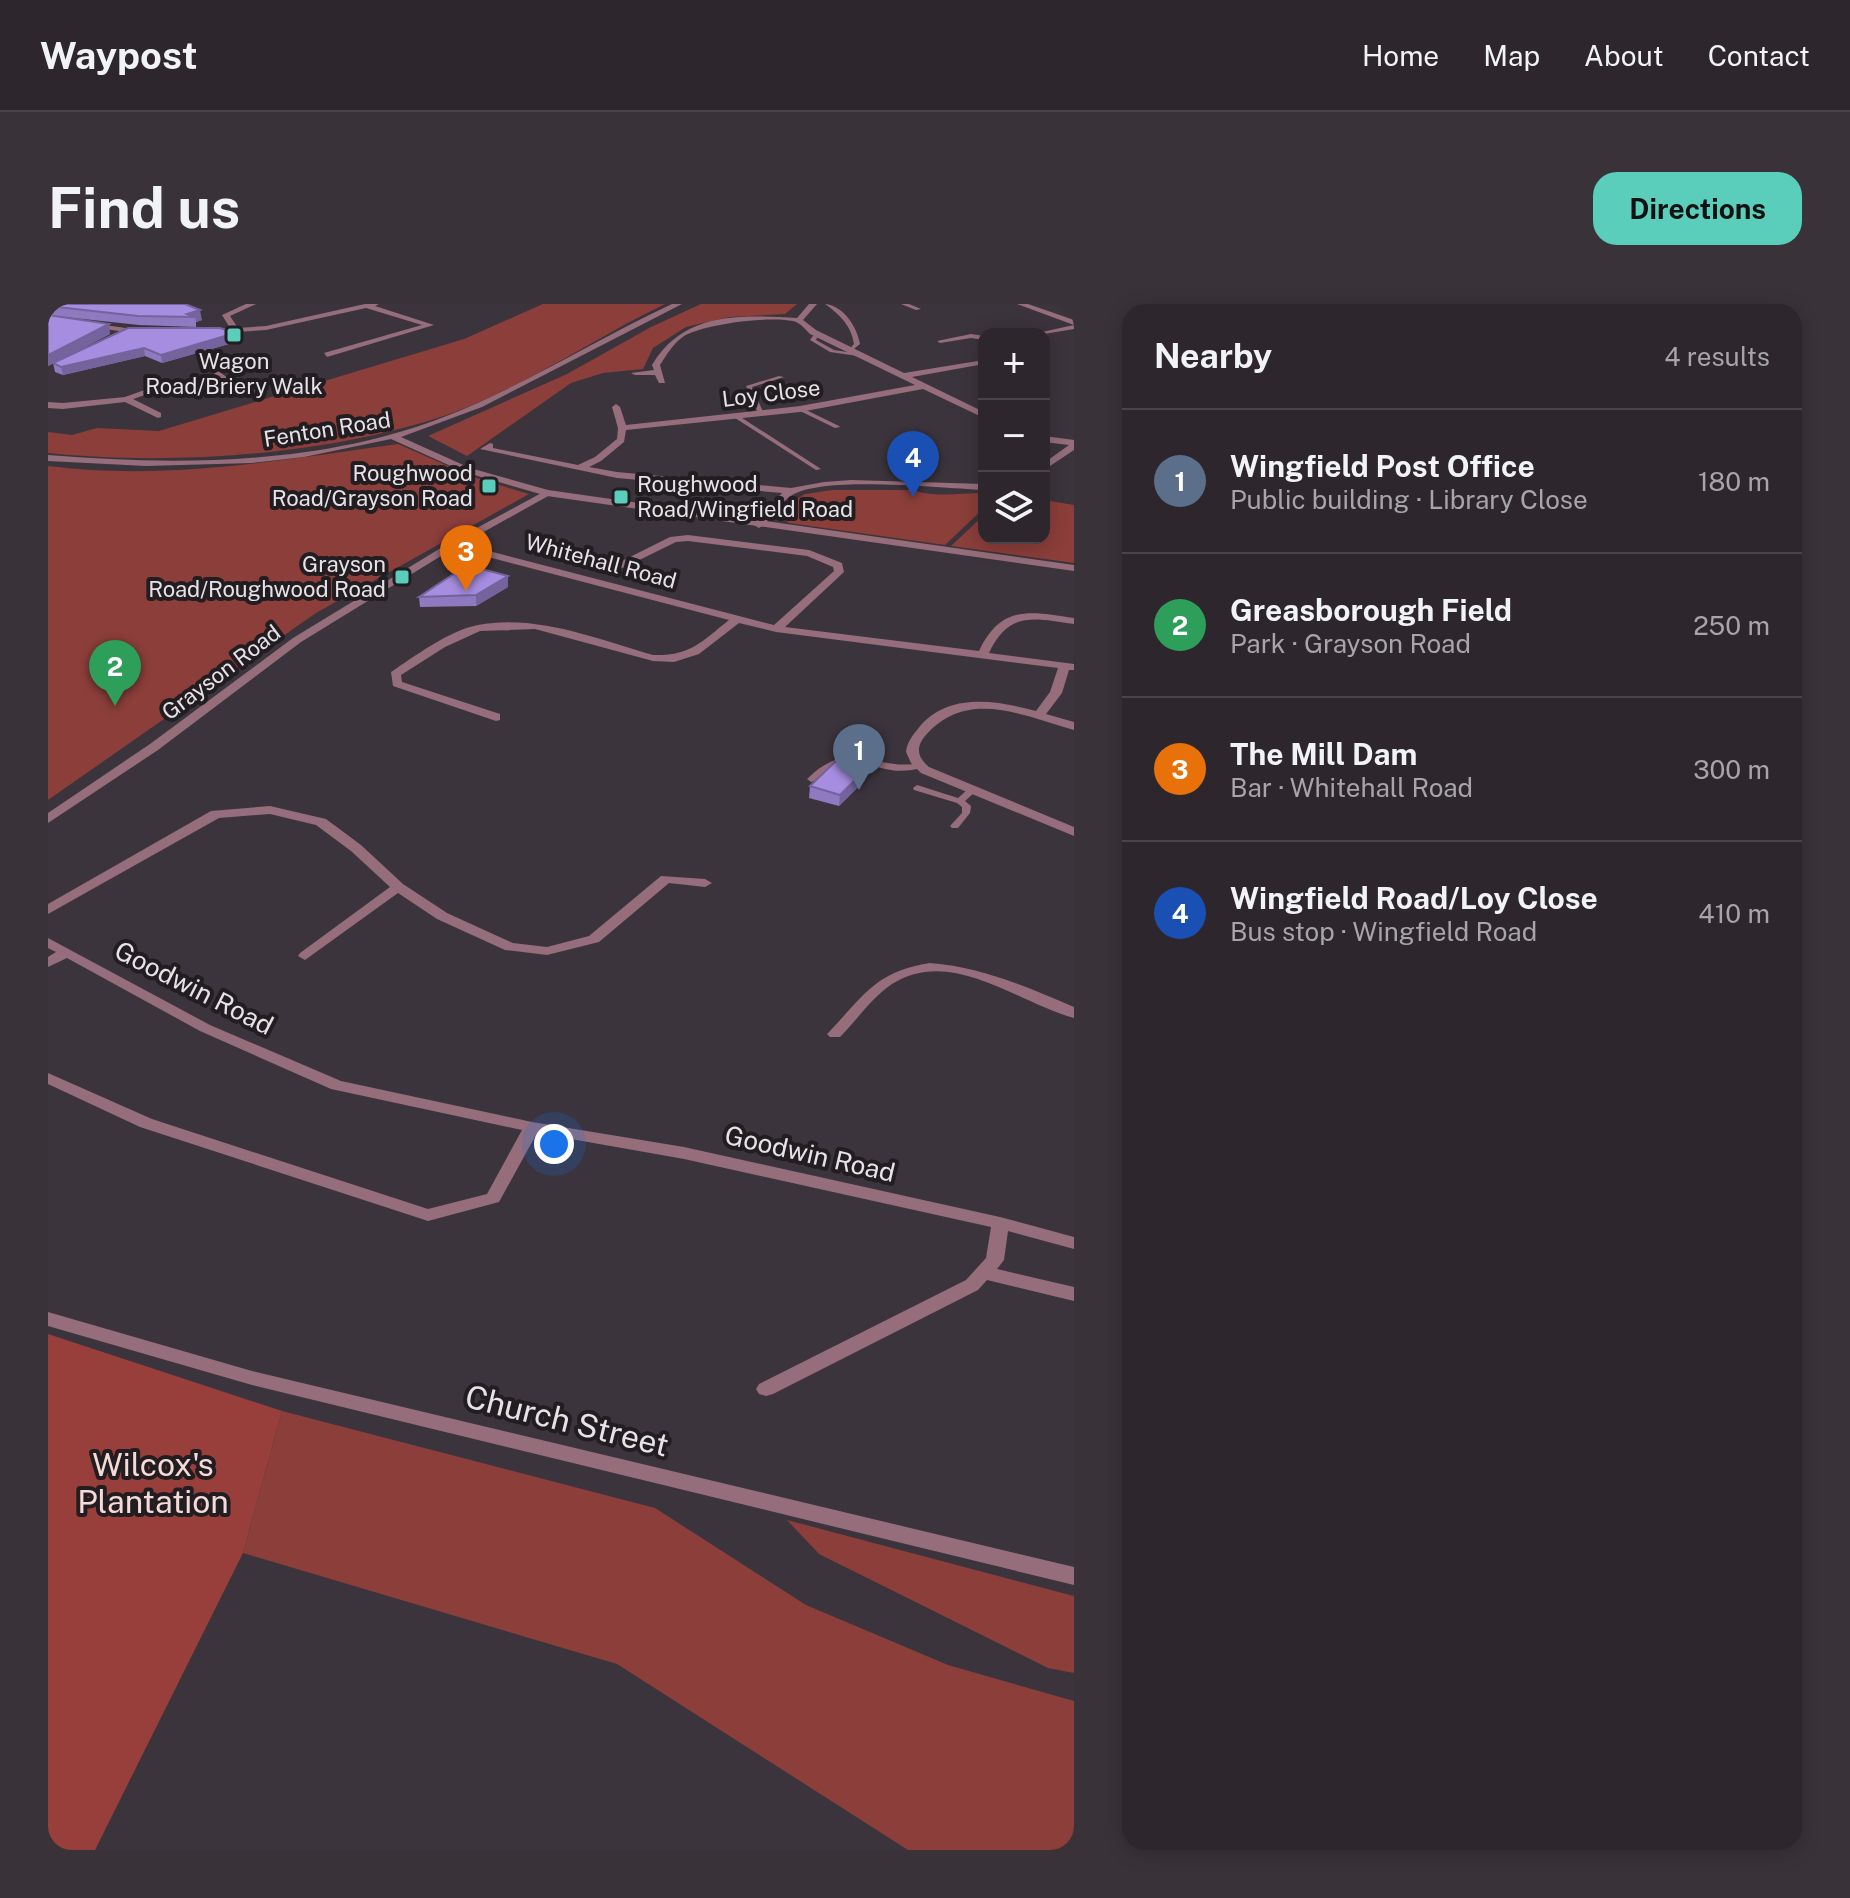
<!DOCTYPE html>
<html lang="en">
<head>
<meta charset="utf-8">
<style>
	body { margin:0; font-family:"Public Sans",sans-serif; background:#393339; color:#f1f3f6 }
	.controls { position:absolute; right:24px; top:24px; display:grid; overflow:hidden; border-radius:16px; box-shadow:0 4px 20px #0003 }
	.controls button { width:72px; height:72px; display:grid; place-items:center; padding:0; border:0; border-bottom:2px solid #484449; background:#2d272d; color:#f1f3f6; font:40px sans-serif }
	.you { position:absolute; left:506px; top:840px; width:28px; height:28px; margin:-20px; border:6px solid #fff; border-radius:50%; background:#1a73e8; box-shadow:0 0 0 12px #1a73e833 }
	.badge { display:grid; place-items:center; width:52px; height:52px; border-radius:50%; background:#5bcebb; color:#fff; font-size:26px; font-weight:700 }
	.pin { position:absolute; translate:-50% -66px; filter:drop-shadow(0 2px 4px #0008) }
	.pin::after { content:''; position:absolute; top:42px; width:28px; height:24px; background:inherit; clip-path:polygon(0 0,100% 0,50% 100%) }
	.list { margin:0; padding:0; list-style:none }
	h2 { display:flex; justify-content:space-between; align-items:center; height:104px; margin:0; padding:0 32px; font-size:34px }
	h2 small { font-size:26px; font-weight:400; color:#a7a5aa }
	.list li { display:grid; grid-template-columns:52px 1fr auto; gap:24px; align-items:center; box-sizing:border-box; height:144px; padding:0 32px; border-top:2px solid #484449 }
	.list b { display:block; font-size:30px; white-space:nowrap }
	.list p { margin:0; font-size:26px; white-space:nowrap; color:#a7a5aa }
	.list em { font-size:26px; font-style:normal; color:#a7a5aa }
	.icon { flex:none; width:44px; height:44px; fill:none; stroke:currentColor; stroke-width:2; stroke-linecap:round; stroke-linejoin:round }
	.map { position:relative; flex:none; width:1026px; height:1546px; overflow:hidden; border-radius:24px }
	header { display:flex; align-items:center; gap:48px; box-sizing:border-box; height:112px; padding:0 40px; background:#2d272d; border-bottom:2px solid #484449 }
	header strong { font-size:38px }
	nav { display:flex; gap:44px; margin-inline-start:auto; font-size:28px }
	.intro { display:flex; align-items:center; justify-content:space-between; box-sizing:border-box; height:192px; padding:0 48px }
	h1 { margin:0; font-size:56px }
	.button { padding:20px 36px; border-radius:24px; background:#5bcebb; color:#111; font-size:28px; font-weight:700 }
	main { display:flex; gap:48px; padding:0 48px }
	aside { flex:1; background:#2d272d; border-radius:24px; box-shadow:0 4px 20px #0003 }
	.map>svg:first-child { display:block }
	.green { fill:#8b3e3a }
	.forest { fill:#983f3c }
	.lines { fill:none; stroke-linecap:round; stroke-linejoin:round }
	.service { fill:#956d7b; fill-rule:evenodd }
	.minor { fill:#956d7b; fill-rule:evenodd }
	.tertiary { fill:#956d7b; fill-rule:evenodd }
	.wall { fill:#8f79c0 }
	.shaded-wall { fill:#74639c }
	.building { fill:#a68ddf; stroke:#74639c; stroke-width:2 }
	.poi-dot { fill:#5bcebb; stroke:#211d21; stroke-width:3 }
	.labels { text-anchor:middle; stroke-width:8; stroke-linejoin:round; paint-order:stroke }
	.far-poi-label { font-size:22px; fill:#e7e2e7; stroke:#211d21; text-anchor:end }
	.far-street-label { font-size:22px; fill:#e7e2e7; stroke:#211d21 }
	.street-label { font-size:26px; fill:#e7e2e7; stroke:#211d21 }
	.near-street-label { font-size:32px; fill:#e7e2e7; stroke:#211d21 }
	.near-park-label { font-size:32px; fill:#f5dad7; stroke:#211d21 }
</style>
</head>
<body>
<header>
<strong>Waypost</strong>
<nav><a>Home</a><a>Map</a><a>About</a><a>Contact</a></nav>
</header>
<div class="intro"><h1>Find us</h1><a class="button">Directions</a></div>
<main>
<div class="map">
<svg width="1026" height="1546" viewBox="0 0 1026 1546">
	<rect width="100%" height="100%" fill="#3c343c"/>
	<path class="green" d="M 495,0 L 617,0 C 546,34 480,81 407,108 C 287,151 126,162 0,149 L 0,128 L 24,131 L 49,124 L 111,127 L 416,35 Z
		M 653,0 L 749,0 L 737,10 L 681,13 L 638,23 L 605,44 L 595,65 L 555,69 L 523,79 L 419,152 L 380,132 L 519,70 L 603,23 Z
		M 350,140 L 425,173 L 481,190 L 268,309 L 0,496 L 0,162 C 117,177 234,156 350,140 Z
		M 784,186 L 867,186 C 882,194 913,189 936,189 L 936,204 L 897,241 L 741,219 L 731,213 L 733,204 L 757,190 Z
		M 996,196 L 1026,201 L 1026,259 L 903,242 L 936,211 L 936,234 L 996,234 Z
		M 234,1107 L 607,1204 L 758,1301 L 900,1361 L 1026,1397 L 1026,1546 L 860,1546 L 569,1360 L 195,1249 Z
		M 739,1216 L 1026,1292 L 1026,1369 L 1000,1364 L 771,1250 Z"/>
	<path class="forest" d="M 0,1030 L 234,1107 L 195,1249 L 47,1546 L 0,1546 Z"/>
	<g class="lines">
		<path class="service" d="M 777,0 C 796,2 809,23 812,40 L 802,48 L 810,50 L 810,52 L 782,48 L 762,36 L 767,29 L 771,29 L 768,36 L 786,46 L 799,48 L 806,40 C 803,21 792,11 777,0 Z
			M 853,0 L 861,0 L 873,5 L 868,6 Z
			M 1026,21 L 1026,25 L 996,30 L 985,30 Z
			M 923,30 L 936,32 L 936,36 L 923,34 L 892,39 L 889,37 Z
			M 731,72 L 736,73 L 704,83 L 716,110 L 711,111 L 698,82 Z
			M 752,103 L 791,122 L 792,123 L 787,124 L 750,106 L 749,105 Z
			M 689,111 L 691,112 L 773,165 L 768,166 L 687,114 L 686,113 Z
			M 806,452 C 829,456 848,464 872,459 L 876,462 L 875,464 C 864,466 854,468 843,466 C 826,464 810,454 793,459 C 782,462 774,470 766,477 L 763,478 L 759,475 C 773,461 786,454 806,452 Z
			M 869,481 L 910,494 L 920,485 L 926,485 L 926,489 L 917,497 L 923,502 L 922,509 L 910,524 L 904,524 L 902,522 L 914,509 L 914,503 L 909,499 L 866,486 L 865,484 Z"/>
		<path class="minor" d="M 198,0 L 208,0 L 182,12 L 190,24 L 218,22 L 317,0 L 331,0 L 327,2 L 386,21 L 279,53 L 276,49 L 374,21 L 318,4 L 218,26 L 160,30 L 163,26 L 182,24 L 174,11 Z
			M 761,0 L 769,0 L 755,16 L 768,26 L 856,69 L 936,56 L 936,60 L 864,73 L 936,108 L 936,114 L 875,85 L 752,108 L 578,126 L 576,138 L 553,157 L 541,163 L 569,168 L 743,184 L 776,178 L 803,176 L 936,180 L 936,186 C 893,184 781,172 746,190 C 731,198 725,216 711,224 L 706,221 L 734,189 L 569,174 L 432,145 L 442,139 L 445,140 L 445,144 L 530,161 L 547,153 L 569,135 L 570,124 L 564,103 L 568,100 L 572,103 L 578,121 L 752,102 L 867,81 L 762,30 C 758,26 753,20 748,18 C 724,11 657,20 636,32 C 625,40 619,50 612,61 L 617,79 L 611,79 L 607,71 L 587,71 L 583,69 L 606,66 L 604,61 C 636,7 693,11 749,14 Z
			M 969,0 L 980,0 L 1026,16 L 1026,21 Z
			M 0,13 L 92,26 L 96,28 L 92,30 L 0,17 Z
			M 170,67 L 180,74 L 220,87 L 216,90 L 177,79 L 146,87 L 106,88 L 85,95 L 113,109 L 113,113 L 110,114 L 77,98 L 15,105 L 0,104 L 0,98 L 15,99 L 77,93 L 105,83 L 146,82 L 171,75 L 166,69 Z
			M 996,132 L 1026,136 L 1026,146 L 996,166 L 996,159 L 1021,141 L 996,138 Z
			M 499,186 L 504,189 L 502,191 L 414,240 L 726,321 L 786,267 L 785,263 L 759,252 L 640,237 L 628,238 L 575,264 L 546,253 L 551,250 L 574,257 L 622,233 L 640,231 L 761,246 L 794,259 L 796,268 L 737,323 L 931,347 C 953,301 981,307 1026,314 L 1026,320 C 985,314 961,307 941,349 L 1026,360 L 1026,366 L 1021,366 L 1014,389 L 998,410 L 1026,418 L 1026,426 C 975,412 919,383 877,432 C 867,444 870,454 881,463 L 1026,523 L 1026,532 L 873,469 L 863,459 L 858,448 C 859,437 866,430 873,421 C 903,388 950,397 988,407 L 1002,388 L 1010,364 L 728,328 L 691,319 L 651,350 L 626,358 L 605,357 L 487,325 L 432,327 L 397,343 L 353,371 L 354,378 L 452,410 L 452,416 L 448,417 L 345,382 L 343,368 C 367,352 402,326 430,321 C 489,310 549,335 605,351 C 643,352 653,338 681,316 L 406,244 L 253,338 L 110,446 L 0,519 L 0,509 L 102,440 L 245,334 L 401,239 Z
			M 222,502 L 278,515 L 313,541 L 355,580 L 399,609 L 465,639 L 499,643 L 541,632 L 613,572 L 657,575 L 664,579 L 657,583 L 621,579 L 551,638 L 499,651 L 457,646 L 389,615 L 350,589 L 257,656 L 250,652 L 252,649 L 342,583 L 303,547 L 268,521 L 222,510 L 171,514 L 0,610 L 0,600 L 163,507 Z
			M 0,634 L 162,721 L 293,777 L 484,818 L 636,843 L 952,913 L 1026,933 L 1026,945 L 960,927 L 956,956 L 949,965 L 1026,983 L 1026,997 L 939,976 L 930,986 L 725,1090 L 718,1092 L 711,1090 L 708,1085 L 711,1080 L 918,976 L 938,954 L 943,923 L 636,855 L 489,829 L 451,898 L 380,917 L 374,915 L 92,823 L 0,780 L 0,769 L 104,815 L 380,905 L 439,890 L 474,826 L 283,785 L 152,727 L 19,654 L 0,663 L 0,653 L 8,648 L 0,644 Z
			M 882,659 C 934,663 979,683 1026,703 L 1026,714 C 970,699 903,642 844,680 C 824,693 809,716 792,733 L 782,733 L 779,730 L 782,727 C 817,690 829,667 882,659 Z"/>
		<path class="tertiary" d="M 624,0 L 634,0 L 434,103 L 353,133 L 422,164 L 500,186 L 1026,261 L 1026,267 L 499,192 L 416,168 L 343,135 L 256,153 L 204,159 L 98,162 L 0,157 L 0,151 C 133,162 276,161 401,111 C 479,80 549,35 624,0 Z
			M 0,1008 L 204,1067 L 1026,1263 L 1026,1281 L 204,1081 L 0,1022 Z"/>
	</g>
	<path class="wall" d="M 0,0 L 142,2 L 154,16 L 148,18 L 148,23 L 91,21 L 7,12 L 62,30 L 0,62 Z
		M 187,29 L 188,38 L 114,59 L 97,52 L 15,71 L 7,68 L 5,59 Z
		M 460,272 L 460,283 L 428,302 L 372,303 L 371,293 Z
		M 818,465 L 817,476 L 791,502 L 761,494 L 762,482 Z"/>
	<path class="shaded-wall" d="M 152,6 L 154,16 L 148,18 L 147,13 L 139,10 Z
		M 61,20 L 62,30 L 0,62 L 0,51 Z
		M 187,29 L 188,38 L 114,59 L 113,51 Z
		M 96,44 L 97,52 L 15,71 L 13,63 Z
		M 460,272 L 460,283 L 428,302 L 428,291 Z
		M 818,465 L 817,476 L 791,502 L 792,491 Z"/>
	<path class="building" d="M 0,0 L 137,0 L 152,6 L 139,10 L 147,13 L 90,12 L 0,2 Z
		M 0,11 L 61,20 L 0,51 Z
		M 80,24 L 172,24 L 187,29 L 113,51 L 96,44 L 13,63 L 5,59 Z
		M 419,261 L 460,272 L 428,291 L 371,293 Z
		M 789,456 L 818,465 L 792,491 L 762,482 Z"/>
	<g class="poi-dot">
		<rect x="178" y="23" width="16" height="16" rx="4"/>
		<rect x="433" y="174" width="16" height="16" rx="4"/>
		<rect x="565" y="185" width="16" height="16" rx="4"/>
		<rect x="346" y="265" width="16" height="16" rx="4"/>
	</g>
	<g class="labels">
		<g class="far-poi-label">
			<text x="186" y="65" text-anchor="middle">Wagon<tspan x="186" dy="25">Road/Briery Walk</tspan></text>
			<text x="425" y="177">Roughwood<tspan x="425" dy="25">Road/Grayson Road</tspan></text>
			<text x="589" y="188" text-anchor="start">Roughwood<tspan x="589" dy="25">Road/Wingfield Road</tspan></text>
			<text x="338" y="268">Grayson<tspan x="338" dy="25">Road/Roughwood Road</tspan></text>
		</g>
		<g class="far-street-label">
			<text transform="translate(723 89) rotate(-7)" y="8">Loy Close</text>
			<text transform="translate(279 125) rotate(-9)" y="8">Fenton Road</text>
			<text transform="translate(553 257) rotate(15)" y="8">Whitehall Road</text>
			<text transform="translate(173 368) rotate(-37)" y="8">Grayson Road</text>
		</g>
		<g class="street-label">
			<text transform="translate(146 684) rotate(27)" y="9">Goodwin Road</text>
			<text transform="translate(762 850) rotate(13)" y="9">Goodwin Road</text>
		</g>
		<g class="near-street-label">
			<text transform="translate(519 1117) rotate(14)" y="11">Church Street</text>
		</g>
		<g class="near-park-label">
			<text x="105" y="1172">Wilcox's<tspan x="105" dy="37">Plantation</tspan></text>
		</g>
	</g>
</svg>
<div class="controls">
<button>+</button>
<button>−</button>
<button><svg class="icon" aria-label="layers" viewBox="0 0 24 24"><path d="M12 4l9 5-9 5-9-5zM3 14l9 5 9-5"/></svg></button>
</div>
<div class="you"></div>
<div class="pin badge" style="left:811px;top:486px;background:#5c6f8a">1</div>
<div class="pin badge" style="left:67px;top:402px;background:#2e9e5b">2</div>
<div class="pin badge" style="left:418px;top:287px;background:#e8710a">3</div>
<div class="pin badge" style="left:865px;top:193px;background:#1a4fb4">4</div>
</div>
<aside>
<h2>Nearby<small>4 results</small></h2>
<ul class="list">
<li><span class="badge" style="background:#5c6f8a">1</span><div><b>Wingfield Post Office</b><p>Public building · Library Close</p></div><em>180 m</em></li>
<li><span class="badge" style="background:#2e9e5b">2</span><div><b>Greasborough Field</b><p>Park · Grayson Road</p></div><em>250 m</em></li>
<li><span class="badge" style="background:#e8710a">3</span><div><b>The Mill Dam</b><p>Bar · Whitehall Road</p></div><em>300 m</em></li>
<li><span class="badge" style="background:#1a4fb4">4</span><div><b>Wingfield Road/Loy Close</b><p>Bus stop · Wingfield Road</p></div><em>410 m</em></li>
</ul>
</aside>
</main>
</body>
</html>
